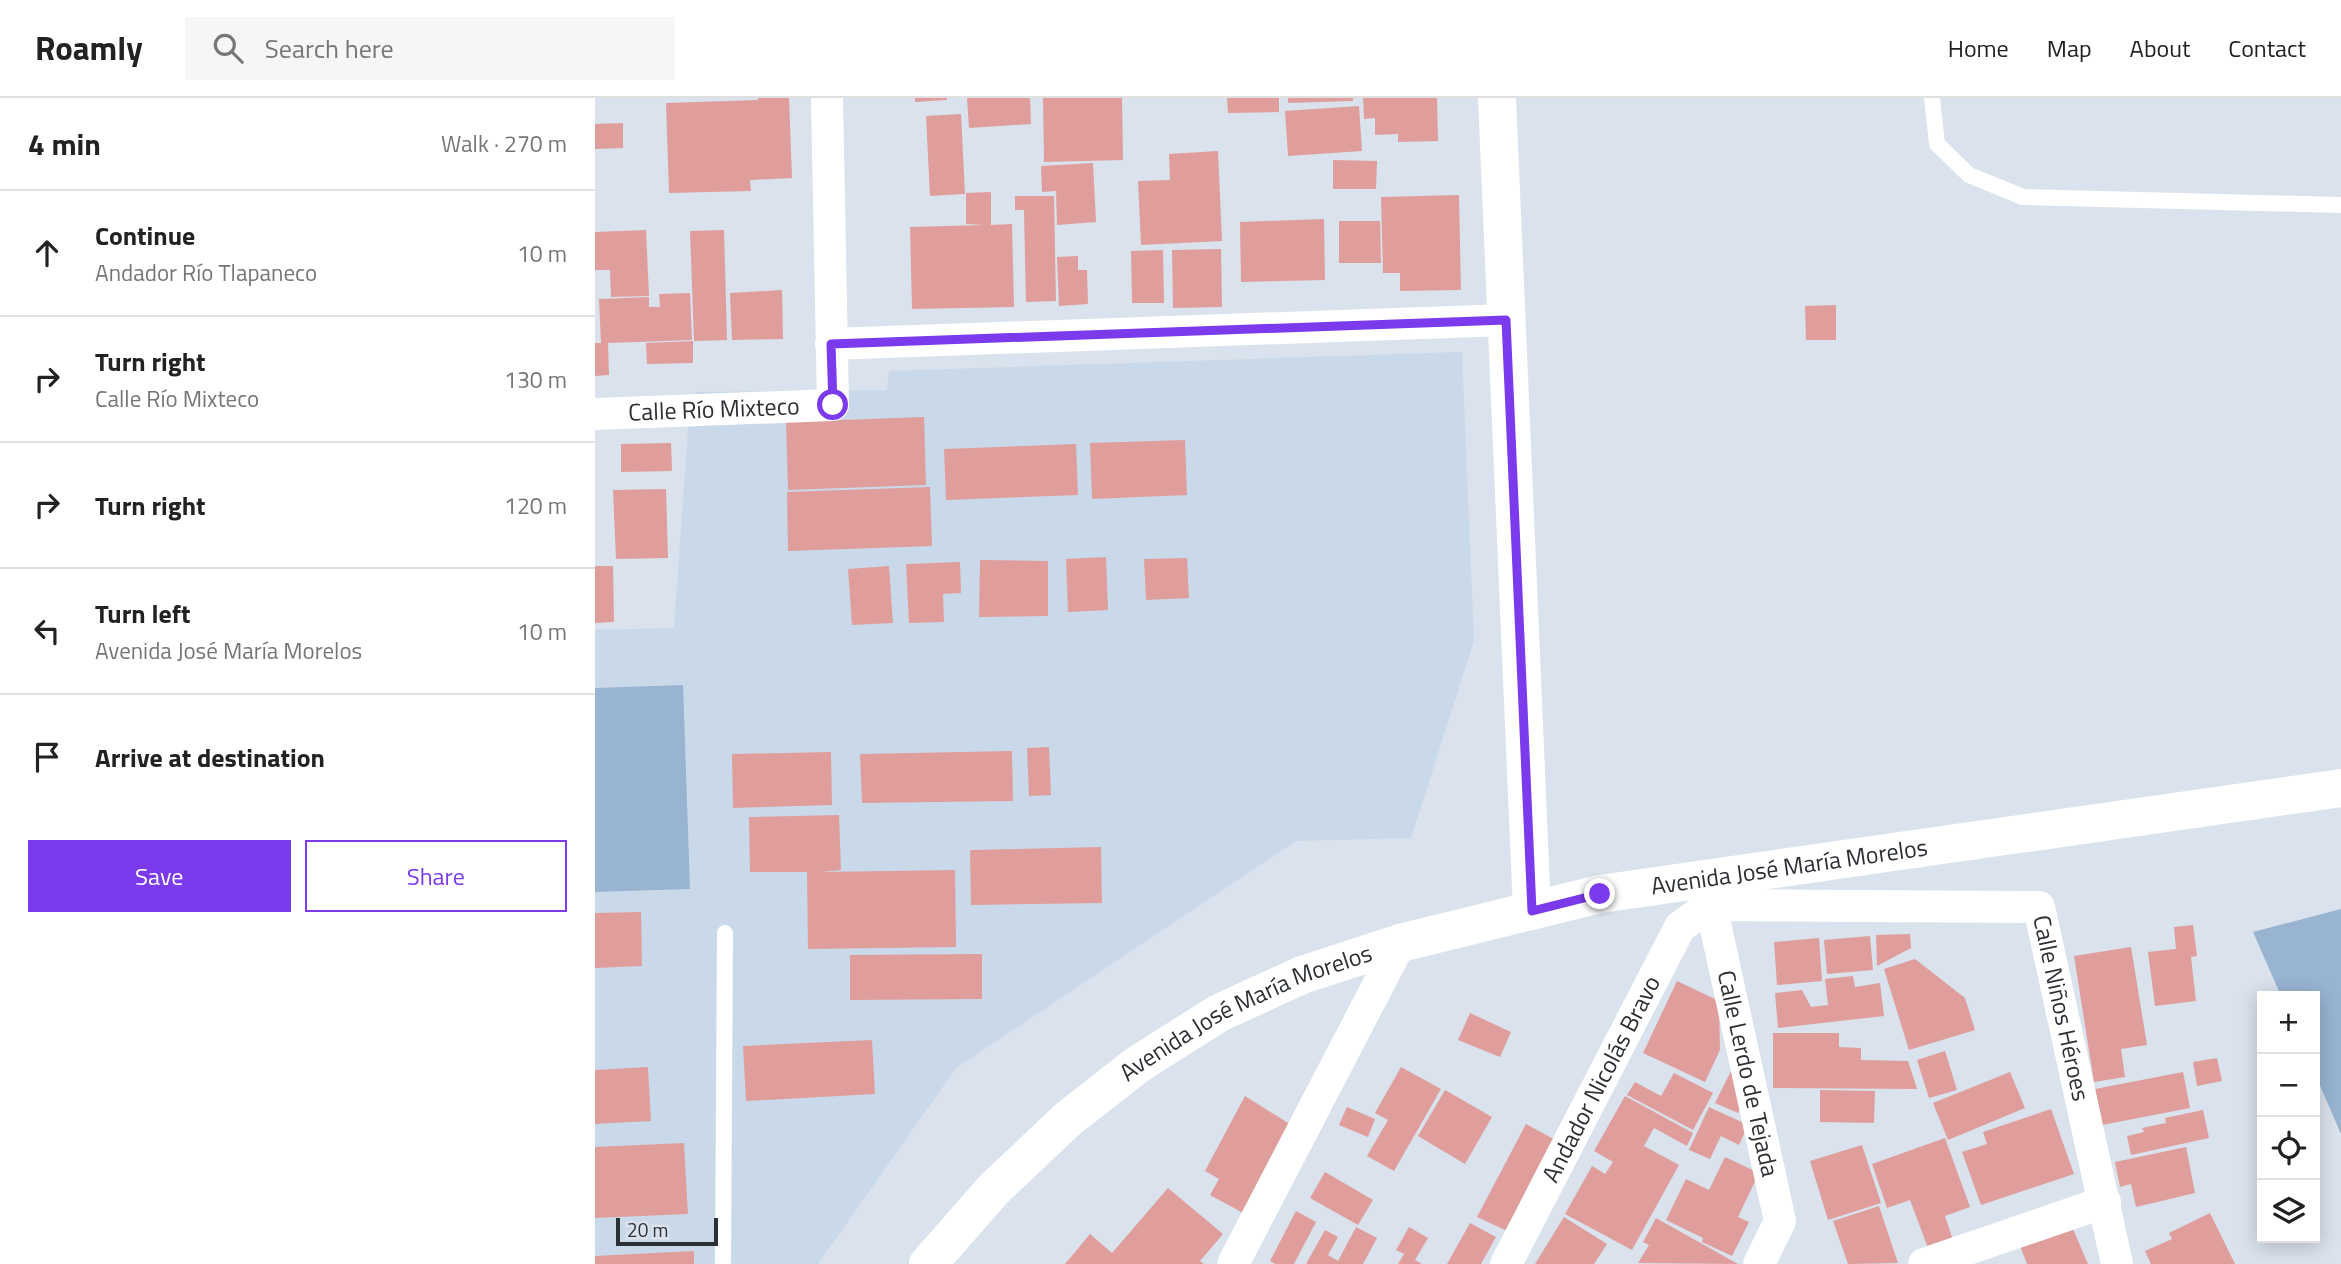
<!DOCTYPE html>
<html lang="en">
<head>
<meta charset="utf-8">
<style>
	body { margin:0; font-family:"Titillium Web",sans-serif; background:#f6f6f6; color:#222 }
	.controls { position:absolute; right:21px; bottom:21px; display:grid; overflow:hidden; border-radius:0px; box-shadow:0 4px 18px #0003 }
	.controls button { width:63px; height:63px; display:grid; place-items:center; padding:0; border:0; border-bottom:2px solid #e0e0e0; background:#fff; color:#222; font:35px sans-serif }
	.scale { position:absolute; left:21px; bottom:18px; width:102px; box-sizing:border-box; padding-left:7px; border:4px solid #2c3034; border-top:0; font-size:19px; line-height:24px; white-space:nowrap; color:#2c3034; -webkit-text-stroke:5px #d9e2ed; paint-order:stroke }
	.stop { position:absolute; width:21px; height:21px; margin:-16px; border:5px solid #7c3aed; border-radius:50%; background:#fff }
	.stop.end { background:#7c3aed; border-color:#fff; box-shadow:0 2px 7px #0008 }
	.list { margin:0; padding:0; list-style:none }
	h2 { display:flex; justify-content:space-between; align-items:center; height:91px; margin:0; padding:0 28px; font-size:30px }
	h2 small { font-size:23px; font-weight:400; color:#767676 }
	.list li { display:grid; grid-template-columns:46px 1fr auto; gap:21px; align-items:center; box-sizing:border-box; height:126px; padding:0 28px; border-top:2px solid #e0e0e0 }
	.list b { display:block; font-size:26px; white-space:nowrap }
	.list p { margin:0; font-size:23px; white-space:nowrap; color:#767676 }
	.list em { font-size:23px; font-style:normal; color:#767676 }
	.actions { display:flex; gap:14px; padding:21px 28px }
	.actions a { flex:1; padding:16px 0; border:2px solid #7c3aed; border-radius:0px; text-align:center; font-size:24px; color:#7c3aed }
	.actions .main { background:#7c3aed; color:#fff }
	.icon { flex:none; width:38px; height:38px; fill:none; stroke:currentColor; stroke-width:2; stroke-linecap:round; stroke-linejoin:round }
	.map { position:relative; flex:none; width:1746px; height:1166px; overflow:hidden }
	header { display:flex; align-items:center; gap:42px; box-sizing:border-box; height:98px; padding:0 35px; background:#fff; border-bottom:2px solid #e0e0e0 }
	header strong { font-size:33px }
	nav { display:flex; gap:38px; margin-inline-start:auto; font-size:24px }
	.search { width:490px; height:63px; background:#f6f6f6; display:flex; align-items:center; gap:18px; box-sizing:border-box; padding:0 24px; border-radius:0px; color:#767676; font-size:26px }
	main { display:flex }
	aside { flex:1; background:#fff }
	.map>svg:first-child { display:block }
	.built { fill:#cad9ea }
	.green { fill:#98b4d1 }
	.building { fill:#df9e9b }
	.lines { fill:none; stroke-linecap:round; stroke-linejoin:round }
	.service { stroke:#fff; stroke-width:16 }
	.minor { stroke:#fff; stroke-width:32 }
	.tertiary { stroke:#fff; stroke-width:38 }
	.primary { stroke:#fff; stroke-width:38 }
	.route { stroke:#7c3aed; stroke-width:9 }
	.labels { text-anchor:middle; stroke-width:7; stroke-linejoin:round; paint-order:stroke }
	.street-label { font-size:24px; fill:#2c3034; stroke:#d9e2ed }
</style>
</head>
<body>
<header>
<strong>Roamly</strong>
<div class="search"><svg class="icon" aria-label="search" viewBox="0 0 24 24"><circle cx="10" cy="10" r="6"/><path d="M15 15l6 6"/></svg>Search here</div>
<nav><a>Home</a><a>Map</a><a>About</a><a>Contact</a></nav>
</header>
<main>
<aside>
<h2>4 min<small>Walk · 270 m</small></h2>
<ul class="list">
<li><svg class="icon" aria-label="ahead" viewBox="0 0 24 24"><path d="M12 20V5M6 11l6-6 6 6"/></svg><div><b>Continue</b><p>Andador Río Tlapaneco</p></div><em>10 m</em></li>
<li><svg class="icon" aria-label="right" viewBox="0 0 24 24"><path d="M7 20v-9h11M14 6l5 5-5 5"/></svg><div><b>Turn right</b><p>Calle Río Mixteco</p></div><em>130 m</em></li>
<li><svg class="icon" aria-label="right" viewBox="0 0 24 24"><path d="M7 20v-9h11M14 6l5 5-5 5"/></svg><div><b>Turn right</b></div><em>120 m</em></li>
<li><svg class="icon" aria-label="left" viewBox="0 0 24 24"><path d="M17 20v-9H6M10 6l-5 5 5 5"/></svg><div><b>Turn left</b><p>Avenida José María Morelos</p></div><em>10 m</em></li>
<li><svg class="icon" aria-label="arrive" viewBox="0 0 24 24"><path d="M6 21V4h12l-3 4 3 4H6"/></svg><div><b>Arrive at destination</b></div></li>
</ul>
<div class="actions"><a class="main">Save</a><a>Share</a></div>
</aside>
<div class="map">
<svg width="1746" height="1166" viewBox="0 0 1746 1166">
	<rect width="100%" height="100%" fill="#d9e2ed"/>
	<path class="built" d="M 867,254 L 879,543 L 816,740 L 701,743 L 361,970 L 223,1166 L 0,1166 L 0,532 L 79,530 L 93,331 L 101,294 L 292,292 L 294,273 Z"/>
	<path class="green" d="M 88,587 L 95,791 L 0,794 L 0,590 Z
		M 1746,811 L 1746,1036 L 1720,976 L 1720,898 L 1686,898 L 1658,834 Z"/>
	<path class="building" d="M 163,0 L 194,0 L 197,80 L 155,82 L 156,93 L 74,95 L 71,5 L 163,2 Z
		M 320,0 L 352,0 L 352,2 L 320,4 Z
		M 372,0 L 435,0 L 436,26 L 374,30 Z
		M 448,0 L 527,0 L 528,62 L 449,64 Z
		M 632,0 L 684,0 L 684,14 L 633,15 Z
		M 693,0 L 758,0 L 758,3 L 693,5 Z
		M 768,0 L 842,0 L 843,43 L 803,44 L 803,36 L 780,37 L 780,20 L 769,21 Z
		M 764,8 L 767,53 L 693,58 L 690,13 Z
		M 366,16 L 370,96 L 335,98 L 331,18 Z
		M 28,25 L 28,50 L 0,51 L 0,26 Z
		M 623,53 L 627,143 L 546,147 L 543,83 L 575,82 L 574,56 Z
		M 738,62 L 782,63 L 781,91 L 738,91 Z
		M 498,65 L 501,124 L 462,127 L 461,93 L 447,94 L 446,68 Z
		M 396,94 L 396,127 L 417,126 L 419,209 L 317,211 L 315,129 L 390,127 L 371,126 L 371,95 Z
		M 864,97 L 866,192 L 805,193 L 805,175 L 788,175 L 786,99 Z
		M 420,98 L 459,98 L 461,203 L 431,204 L 429,112 L 420,112 Z
		M 729,121 L 730,182 L 646,184 L 645,124 Z
		M 744,123 L 785,123 L 786,165 L 744,165 Z
		M 51,132 L 54,198 L 16,199 L 15,172 L 0,172 L 0,134 Z
		M 129,132 L 132,242 L 99,243 L 95,133 Z
		M 626,151 L 627,209 L 578,210 L 577,152 Z
		M 568,152 L 569,205 L 537,205 L 536,153 Z
		M 483,158 L 483,172 L 492,172 L 493,206 L 464,208 L 462,159 Z
		M 187,192 L 188,241 L 137,242 L 135,195 Z
		M 95,195 L 97,242 L 13,245 L 14,277 L 0,278 L 0,245 L 6,245 L 4,201 L 54,199 L 54,209 L 65,209 L 64,196 Z
		M 1241,207 L 1241,242 L 1211,242 L 1210,208 Z
		M 98,243 L 98,265 L 52,266 L 51,245 Z
		M 329,319 L 331,387 L 193,392 L 191,324 Z
		M 590,342 L 592,397 L 497,401 L 495,345 Z
		M 76,345 L 77,373 L 26,374 L 26,346 Z
		M 481,346 L 483,397 L 351,402 L 349,351 Z
		M 335,389 L 337,448 L 193,453 L 192,394 Z
		M 71,391 L 73,460 L 21,461 L 18,392 Z
		M 511,459 L 513,512 L 473,514 L 471,461 Z
		M 592,460 L 594,500 L 551,502 L 549,461 Z
		M 385,462 L 453,463 L 453,518 L 384,519 Z
		M 365,464 L 366,495 L 348,496 L 349,524 L 314,525 L 311,466 Z
		M 0,468 L 18,468 L 19,524 L 0,525 Z
		M 294,468 L 298,525 L 257,527 L 253,471 Z
		M 454,649 L 456,697 L 434,698 L 432,650 Z
		M 417,653 L 418,703 L 267,705 L 265,656 Z
		M 236,654 L 237,707 L 138,710 L 137,656 Z
		M 244,717 L 246,772 L 226,774 L 360,772 L 361,849 L 213,851 L 212,774 L 155,774 L 154,719 Z
		M 506,749 L 507,805 L 376,807 L 375,752 Z
		M 46,814 L 47,868 L 0,870 L 0,815 Z
		M 1598,827 L 1602,858 L 1596,859 L 1601,903 L 1560,908 L 1553,854 L 1581,851 L 1579,829 Z
		M 1315,836 L 1316,850 L 1282,868 L 1281,837 Z
		M 1275,838 L 1278,872 L 1232,876 L 1229,842 Z
		M 1224,840 L 1227,883 L 1182,887 L 1179,844 Z
		M 1536,849 L 1552,947 L 1526,951 L 1530,979 L 1499,984 L 1479,858 Z
		M 387,856 L 387,901 L 255,902 L 255,857 Z
		M 1320,861 L 1370,900 L 1380,932 L 1314,952 L 1289,871 Z
		M 1258,878 L 1260,889 L 1285,885 L 1289,918 L 1183,930 L 1180,895 L 1207,892 L 1216,909 L 1233,907 L 1230,881 Z
		M 1082,883 L 1124,903 L 1125,952 L 1110,984 L 1048,955 Z
		M 875,915 L 916,934 L 905,959 L 863,942 Z
		M 1178,935 L 1244,935 L 1244,949 L 1266,950 L 1266,962 L 1313,963 L 1322,991 L 1178,990 Z
		M 277,942 L 280,996 L 151,1003 L 148,948 Z
		M 1350,953 L 1362,992 L 1334,1000 L 1322,962 Z
		M 1622,960 L 1627,983 L 1602,988 L 1598,964 Z
		M 1142,961 L 1151,999 L 1143,1015 L 1120,1005 Z
		M 53,969 L 56,1023 L 0,1026 L 0,972 Z
		M 806,969 L 846,991 L 799,1073 L 772,1058 L 793,1022 L 780,1015 Z
		M 1415,974 L 1430,1010 L 1353,1042 L 1338,1005 Z
		M 1588,974 L 1595,1010 L 1507,1027 L 1500,991 Z
		M 1079,975 L 1118,995 L 1098,1032 L 1032,997 L 1040,984 L 1066,998 Z
		M 850,992 L 897,1019 L 870,1066 L 823,1038 Z
		M 1225,992 L 1280,993 L 1279,1025 L 1225,1024 Z
		M 650,998 L 698,1028 L 650,1116 L 615,1097 L 624,1081 L 610,1073 Z
		M 1030,998 L 1098,1035 L 1092,1048 L 1059,1030 L 1049,1048 L 1084,1067 L 1037,1152 L 970,1116 L 997,1068 L 1010,1076 L 1018,1064 L 999,1053 Z
		M 752,1009 L 780,1021 L 773,1039 L 744,1027 Z
		M 1114,1009 L 1153,1027 L 1144,1047 L 1126,1038 L 1115,1061 L 1094,1052 Z
		M 1456,1011 L 1479,1076 L 1386,1107 L 1367,1054 L 1392,1046 L 1388,1034 Z
		M 1608,1012 L 1614,1040 L 1536,1057 L 1532,1038 L 1549,1034 L 1547,1030 L 1571,1025 L 1570,1020 Z
		M 931,1026 L 966,1045 L 919,1136 L 882,1119 Z
		M 1350,1040 L 1375,1109 L 1350,1118 L 1358,1142 L 1333,1150 L 1315,1102 L 1292,1110 L 1277,1066 Z
		M 89,1045 L 93,1116 L 0,1120 L 0,1049 Z
		M 1267,1047 L 1286,1105 L 1233,1122 L 1215,1063 Z
		M 1591,1049 L 1600,1095 L 1541,1109 L 1536,1086 L 1525,1089 L 1520,1064 Z
		M 1130,1059 L 1164,1075 L 1143,1119 L 1154,1124 L 1137,1158 L 1107,1144 L 1108,1140 L 1071,1122 L 1091,1081 L 1114,1092 Z
		M 730,1074 L 778,1102 L 763,1127 L 715,1100 Z
		M 573,1090 L 628,1136 L 605,1163 L 609,1166 L 470,1166 L 495,1136 L 517,1155 Z
		M 1284,1108 L 1303,1165 L 1253,1166 L 1238,1123 Z
		M 701,1113 L 721,1124 L 699,1166 L 680,1166 L 675,1163 Z
		M 1615,1115 L 1640,1166 L 1556,1166 L 1550,1153 L 1577,1141 L 1574,1135 Z
		M 969,1119 L 1012,1146 L 999,1166 L 940,1166 Z
		M 1061,1120 L 1143,1166 L 1043,1165 L 1054,1147 L 1048,1144 Z
		M 1475,1124 L 1493,1166 L 1432,1166 L 1424,1145 Z
		M 875,1125 L 901,1139 L 886,1166 L 852,1166 Z
		M 761,1129 L 782,1140 L 768,1166 L 711,1166 L 730,1132 L 743,1139 L 733,1157 L 743,1163 Z
		M 814,1129 L 833,1140 L 820,1162 L 827,1166 L 803,1166 L 809,1156 L 801,1152 Z
		M 99,1153 L 99,1166 L 0,1166 L 0,1158 Z"/>
	<g class="lines">
		<path class="service" d="M 1337,0 L 1342,46 L 1374,77 L 1428,99 L 1746,107
			M 128,1166 L 130,835"/>
		<g class="minor">
			<path d="M 236,246 L 911,222"/>
			<path id="s1" d="M 0,316 L 238,307 L 232,0"/>
			<path id="s2" d="M 1112,789 L 1185,1123 L 1164,1166"/>
			<path d="M 638,1166 L 805,845"/>
			<path id="s3" d="M 911,1166 L 1085,829 L 1115,807 L 1444,809 L 1522,1166"/>
			<path d="M 1329,1166 L 1510,1104"/>
		</g>
		<path class="tertiary" d="M 902,0 L 937,813"/>
		<path class="primary" id="s4" d="M 333,1166 L 399,1091 L 473,1021 L 542,967 L 624,915 L 707,877 L 805,845 L 1005,796 L 1746,690"/>
	</g>
	<g class="lines">
		<path class="route" d="M 238,307 L 236,246 L 911,222 L 937,813 L 1005,796"/>
	</g>
	<g class="labels">
		<g class="street-label">
			<text dy="8" stroke="none"><textPath href="#s1" startOffset="119">Calle Río Mixteco</textPath></text>
			<text dy="8" stroke="none"><textPath href="#s4" startOffset="978">Avenida José María Morelos</textPath></text>
			<text dy="8" stroke="none"><textPath href="#s3" startOffset="849">Calle Niños Héroes</textPath></text>
			<text dy="8" stroke="none"><textPath href="#s4" startOffset="411">Avenida José María Morelos</textPath></text>
			<text dy="8" stroke="none"><textPath href="#s2" startOffset="191">Calle Lerdo de Tejada</textPath></text>
			<text dy="8" stroke="none"><textPath href="#s3" startOffset="208">Andador Nicolás Bravo</textPath></text>
		</g>
	</g>
</svg>
<div class="controls">
<button>+</button>
<button>−</button>
<button><svg class="icon" aria-label="locate" viewBox="0 0 24 24"><circle cx="12" cy="12" r="6"/><path d="M12 2v4M12 18v4M2 12h4M18 12h4"/></svg></button>
<button><svg class="icon" aria-label="layers" viewBox="0 0 24 24"><path d="M12 4l9 5-9 5-9-5zM3 14l9 5 9-5"/></svg></button>
</div>
<div class="scale">20 m</div>
<div class="stop" style="left:238px;top:307px"></div>
<div class="stop end" style="left:1005px;top:796px"></div>
</div>
</main>
</body>
</html>
